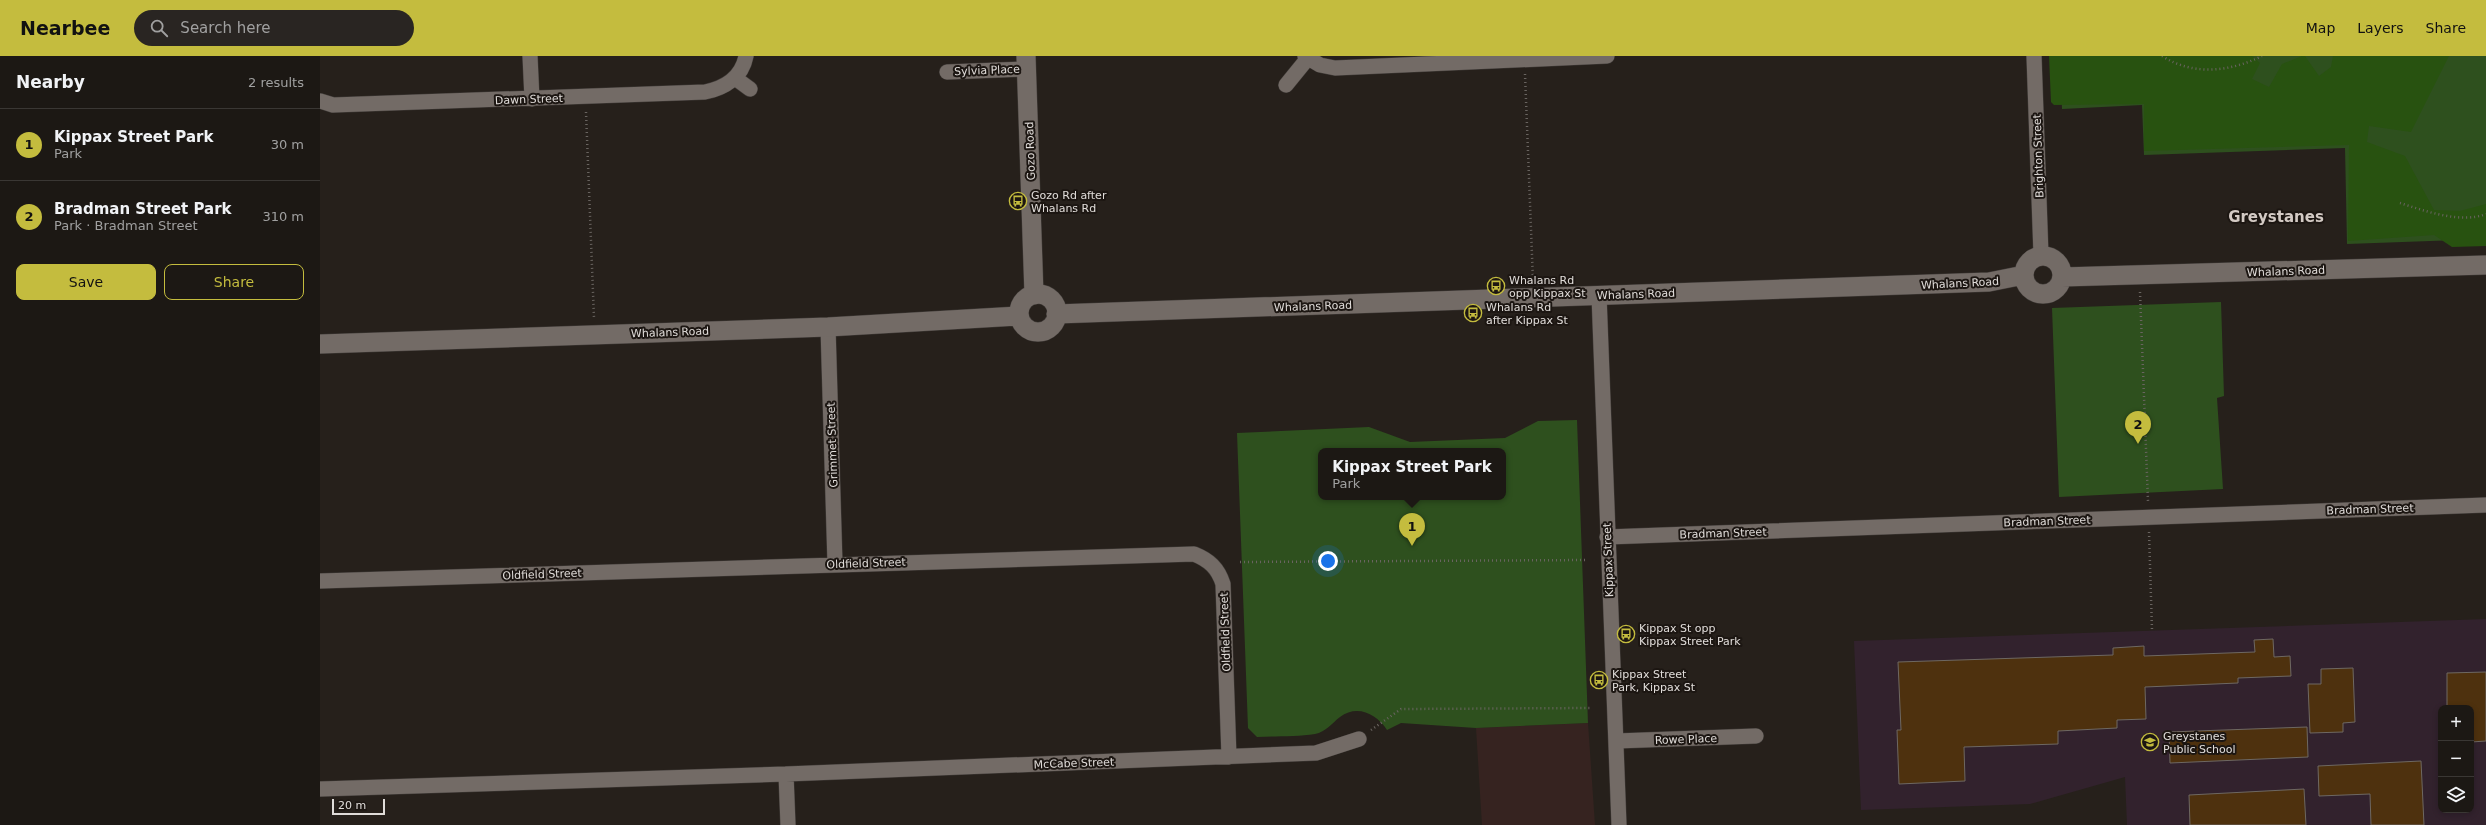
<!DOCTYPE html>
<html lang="en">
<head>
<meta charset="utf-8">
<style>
	body { margin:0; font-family:"DejaVu Sans",sans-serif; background:#292522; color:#f1f3f6 }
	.controls { position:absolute; right:12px; bottom:12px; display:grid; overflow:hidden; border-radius:8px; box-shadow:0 2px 6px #0003 }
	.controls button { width:36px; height:36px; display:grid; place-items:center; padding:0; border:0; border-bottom:1px solid #3a3734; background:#1c1814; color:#f1f3f6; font:20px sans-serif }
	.scale { position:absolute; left:12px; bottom:10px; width:53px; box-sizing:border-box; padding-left:4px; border:2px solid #e0dcd9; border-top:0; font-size:11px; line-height:14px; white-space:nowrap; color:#e0dcd9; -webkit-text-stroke:3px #1c1612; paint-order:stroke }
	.you { position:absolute; left:1008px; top:505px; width:14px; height:14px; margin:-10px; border:3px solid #fff; border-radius:50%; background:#1a73e8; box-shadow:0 0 0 6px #1a73e833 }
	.badge { display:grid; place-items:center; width:26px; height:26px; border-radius:50%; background:#c4bc3e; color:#111; font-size:13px; font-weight:700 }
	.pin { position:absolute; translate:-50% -33px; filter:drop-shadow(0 1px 2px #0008) }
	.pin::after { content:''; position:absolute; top:21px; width:14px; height:12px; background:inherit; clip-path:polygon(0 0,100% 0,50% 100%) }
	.popup { position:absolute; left:998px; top:392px; width:188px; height:52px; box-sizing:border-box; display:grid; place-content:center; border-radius:8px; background:#1c1814; filter:drop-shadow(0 1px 3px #0005); font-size:13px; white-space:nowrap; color:#a0a0a0 }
	.popup b { font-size:15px; color:#f1f3f6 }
	.popup::after { content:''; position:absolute; left:50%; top:100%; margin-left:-8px; border:8px solid transparent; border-top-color:#1c1814 }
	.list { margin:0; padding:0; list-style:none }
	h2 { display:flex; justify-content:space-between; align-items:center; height:52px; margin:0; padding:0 16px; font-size:17px }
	h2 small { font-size:13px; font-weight:400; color:#a0a0a0 }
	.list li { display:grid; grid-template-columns:26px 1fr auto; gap:12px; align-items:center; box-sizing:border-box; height:72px; padding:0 16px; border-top:1px solid #3a3734 }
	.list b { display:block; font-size:15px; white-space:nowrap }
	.list p { margin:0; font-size:13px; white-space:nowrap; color:#a0a0a0 }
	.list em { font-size:13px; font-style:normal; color:#a0a0a0 }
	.actions { display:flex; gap:8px; padding:12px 16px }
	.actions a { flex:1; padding:9px 0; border:1px solid #c4bc3e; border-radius:8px; text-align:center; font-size:14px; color:#c4bc3e }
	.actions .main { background:#c4bc3e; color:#111 }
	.icon { flex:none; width:22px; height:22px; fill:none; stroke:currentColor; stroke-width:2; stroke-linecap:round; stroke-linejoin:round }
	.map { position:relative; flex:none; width:2166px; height:769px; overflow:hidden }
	header { display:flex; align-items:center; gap:24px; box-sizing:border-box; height:56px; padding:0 20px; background:#c4bc3e; color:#111 }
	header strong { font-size:19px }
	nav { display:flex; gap:22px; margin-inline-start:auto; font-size:14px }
	.search { width:280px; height:36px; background:#292522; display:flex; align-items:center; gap:10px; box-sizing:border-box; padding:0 14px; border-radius:22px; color:#a0a0a0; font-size:15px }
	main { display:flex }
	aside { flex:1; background:#1c1814 }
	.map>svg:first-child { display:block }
	.commercial { fill:#362320 }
	.education { fill:#32222d; fill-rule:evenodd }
	.green { fill:#2e501e; fill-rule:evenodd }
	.forest { fill:#285210 }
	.building { fill:#4e310e; stroke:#6e6862 }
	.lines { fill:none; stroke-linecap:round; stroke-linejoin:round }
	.minor-casing { stroke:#413c39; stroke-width:16 }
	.tertiary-casing { stroke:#413c39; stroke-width:20 }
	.path { stroke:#696460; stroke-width:2.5; stroke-dasharray:1 3; stroke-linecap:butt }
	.minor { stroke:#736b66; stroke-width:15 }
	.tertiary { stroke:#736b66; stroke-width:19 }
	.labels { text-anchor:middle; stroke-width:4; stroke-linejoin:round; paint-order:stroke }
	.street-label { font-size:11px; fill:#e0dcd9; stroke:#1c1612 }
	.poi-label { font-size:11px; fill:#e0dcd9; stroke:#1c1612; text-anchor:start }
	.district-label { font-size:15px; font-weight:bold; fill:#d3cac4; stroke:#1c1612 }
</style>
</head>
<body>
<header>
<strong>Nearbee</strong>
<div class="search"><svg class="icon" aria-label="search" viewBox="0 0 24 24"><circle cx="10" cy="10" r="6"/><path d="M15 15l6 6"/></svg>Search here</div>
<nav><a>Map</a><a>Layers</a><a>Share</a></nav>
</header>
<main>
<aside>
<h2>Nearby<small>2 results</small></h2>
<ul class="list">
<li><span class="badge">1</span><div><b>Kippax Street Park</b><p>Park</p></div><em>30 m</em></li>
<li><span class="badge">2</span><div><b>Bradman Street Park</b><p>Park · Bradman Street</p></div><em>310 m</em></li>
</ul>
<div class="actions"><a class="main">Save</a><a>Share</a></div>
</aside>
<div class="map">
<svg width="2166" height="769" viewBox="0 0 2166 769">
	<rect width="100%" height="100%" fill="#26201b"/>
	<path class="commercial" d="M 1268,667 L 1275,769 L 1162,769 L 1156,672 Z"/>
	<path class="education" d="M 2166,563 L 2166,769 L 1807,769 L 1805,721 L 1710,748 L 1541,754 L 1534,585 ZM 2121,652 L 2151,652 L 2151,754 L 2121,754 Z"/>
	<path class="green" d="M 1740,0 L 2166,0 L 2166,183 L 2027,188 L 2025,92 L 1824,99 L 1822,49 L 1742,53 Z
		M 1901,246 L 1904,340 L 1897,342 L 1903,433 L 1739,441 L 1732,252 Z
		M 1257,364 L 1268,667 L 1156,672 L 1081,667 L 1067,674 C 1057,658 1037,648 1020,661 C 1012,667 1006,676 995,678 C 977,681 956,680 937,681 L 928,672 L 917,377 L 1049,371 L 1090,386 L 1185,382 L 1218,365 ZM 1001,395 L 1183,395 L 1183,441 L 1001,441 Z"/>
	<path class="forest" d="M 1729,0 L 1932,0 L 1940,7 L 1932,23 L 1949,31 L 1962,8 L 1982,0 L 1985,0 L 1999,20 L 2011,11 L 2013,0 L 2129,0 L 2091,76 L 2049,70 L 2047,86 L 2085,100 L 2114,154 L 2140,155 L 2166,148 L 2166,190 L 2132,191 L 2114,179 L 2028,185 L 2029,89 L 1824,95 L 1824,48 L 1734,49 L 1731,46 Z"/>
	<path class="building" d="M 1953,583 L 1954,601 L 1970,600 L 1971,620 L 1918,622 L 1918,627 L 1825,631 L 1826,663 L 1797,664 L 1797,672 L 1738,675 L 1738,688 L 1644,691 L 1645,725 L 1579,728 L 1577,674 L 1581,674 L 1578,606 L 1793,599 L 1793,592 L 1824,590 L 1824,600 L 1935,596 L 1934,584 Z
		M 2033,612 L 2035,666 L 2023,667 L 2023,676 L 1990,677 L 1988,628 L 2001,628 L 2001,613 Z
		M 2166,616 L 2166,685 L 2151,686 L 2151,652 L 2127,652 L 2127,617 Z
		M 1987,671 L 1988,701 L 1850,707 L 1849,676 Z
		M 2101,705 L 2104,769 L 2051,769 L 2050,738 L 1999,740 L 1998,710 Z
		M 1984,733 L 1986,769 L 1870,769 L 1869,739 Z"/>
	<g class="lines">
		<defs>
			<path id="minor" d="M 210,0 L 212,43
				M 985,0 L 1000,9 L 1015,12 L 1287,0
				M 1714,0 L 1721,199
				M 627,16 L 707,13
				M 415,22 L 430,33
				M 966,29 L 988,2
				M 0,45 L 13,49 L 385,36 C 405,32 422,21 426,0
				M 1279,239 L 1299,769
				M 508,271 L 515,508
				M 1287,481 L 2166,449
				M 0,525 L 874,498 C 889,504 898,512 903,528 L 909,701
				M 1296,685 L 1436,680
				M 466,718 L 468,769
				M 0,733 L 466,718 L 996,697 L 1039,683"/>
			<path id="tertiary" d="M 706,0 L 714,239
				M1704 219a19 19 0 1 1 38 0a19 19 0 1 1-38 0Z
				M 1742,221 L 2166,209
				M699 257a19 19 0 1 1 38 0a19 19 0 1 1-38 0Z
				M 736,258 L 1669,226 L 1704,219
				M 0,288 L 508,271 L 699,260"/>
		</defs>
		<use href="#minor" class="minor-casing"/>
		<use href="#tertiary" class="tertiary-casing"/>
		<path class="path" d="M 1842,0 C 1873,20 1910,16 1942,0
			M 1205,18 L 1213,225
			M 266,56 L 274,262
			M 2080,147 C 2105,155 2141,168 2166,158
			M 1820,236 L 1828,445
			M 1829,476 L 1832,574
			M 920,506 L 1268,504
			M 1051,674 L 1081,653 L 1272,652"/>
		<use href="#minor" class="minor"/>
		<use href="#tertiary" class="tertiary"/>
	</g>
	<defs>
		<symbol id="bus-ring" viewBox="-11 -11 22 22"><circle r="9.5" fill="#1c1612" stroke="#c4bc3e" stroke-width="1.5"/><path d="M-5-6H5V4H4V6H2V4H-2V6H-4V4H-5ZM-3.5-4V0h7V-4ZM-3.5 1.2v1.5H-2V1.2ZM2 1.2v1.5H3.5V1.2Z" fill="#c4bc3e"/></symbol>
		<symbol id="school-ring" viewBox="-11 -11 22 22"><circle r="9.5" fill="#1c1612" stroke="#c4bc3e" stroke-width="1.5"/><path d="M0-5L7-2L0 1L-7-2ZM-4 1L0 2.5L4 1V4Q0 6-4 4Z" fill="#c4bc3e"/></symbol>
	</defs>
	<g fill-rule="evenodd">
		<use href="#bus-ring" x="688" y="135" width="20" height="20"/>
		<use href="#bus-ring" x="1166" y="220" width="20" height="20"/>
		<use href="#bus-ring" x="1143" y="247" width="20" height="20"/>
		<use href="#bus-ring" x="1296" y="568" width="20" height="20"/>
		<use href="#bus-ring" x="1269" y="614" width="20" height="20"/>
		<use href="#school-ring" x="1820" y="676" width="20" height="20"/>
	</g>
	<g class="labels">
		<g class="street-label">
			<text transform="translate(667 14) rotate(-2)" y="4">Sylvia Place</text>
			<text transform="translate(209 43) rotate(-2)" y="4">Dawn Street</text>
			<text transform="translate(710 95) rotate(-92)" y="4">Gozo Road</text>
			<text transform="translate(1718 100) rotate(-92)" y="4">Brighton Street</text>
			<text transform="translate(1966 215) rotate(-2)" y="4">Whalans Road</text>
			<text transform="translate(1640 227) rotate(-3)" y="4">Whalans Road</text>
			<text transform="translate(1316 238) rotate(-2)" y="4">Whalans Road</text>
			<text transform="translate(993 250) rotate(-2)" y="4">Whalans Road</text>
			<text transform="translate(350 276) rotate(-2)" y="4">Whalans Road</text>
			<text transform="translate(512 389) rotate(-92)" y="4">Grimmet Street</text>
			<text transform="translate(2050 453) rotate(-2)" y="4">Bradman Street</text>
			<text transform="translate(1727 465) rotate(-2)" y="4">Bradman Street</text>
			<text transform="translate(1403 477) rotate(-2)" y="4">Bradman Street</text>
			<text transform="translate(1288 504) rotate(-92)" y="4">Kippax Street</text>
			<text transform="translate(546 507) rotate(-2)" y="4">Oldfield Street</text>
			<text transform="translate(222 518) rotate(-2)" y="4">Oldfield Street</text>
			<text transform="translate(905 576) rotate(-92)" y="4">Oldfield Street</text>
			<text transform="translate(1366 683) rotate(-2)" y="4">Rowe Place</text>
			<text transform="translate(754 707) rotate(-2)" y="4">McCabe Street</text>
		</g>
		<g class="poi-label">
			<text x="711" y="143">Gozo Rd after<tspan x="711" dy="13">Whalans Rd</tspan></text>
			<text x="1189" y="228">Whalans Rd<tspan x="1189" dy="13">opp Kippax St</tspan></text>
			<text x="1166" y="255">Whalans Rd<tspan x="1166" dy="13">after Kippax St</tspan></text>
			<text x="1319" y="576">Kippax St opp<tspan x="1319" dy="13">Kippax Street Park</tspan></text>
			<text x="1292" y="622">Kippax Street<tspan x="1292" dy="13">Park, Kippax St</tspan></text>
			<text x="1843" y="684">Greystanes<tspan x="1843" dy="13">Public School</tspan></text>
		</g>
		<g class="district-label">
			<text x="1956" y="166">Greystanes</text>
		</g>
	</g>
</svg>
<div class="controls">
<button>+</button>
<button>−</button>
<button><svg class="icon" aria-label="layers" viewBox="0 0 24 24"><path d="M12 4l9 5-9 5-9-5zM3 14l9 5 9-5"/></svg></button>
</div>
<div class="scale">20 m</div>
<div class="you"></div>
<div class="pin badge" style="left:1092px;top:490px">1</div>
<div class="popup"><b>Kippax Street Park</b>Park</div>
<div class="pin badge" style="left:1818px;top:388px">2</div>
</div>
</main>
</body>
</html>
